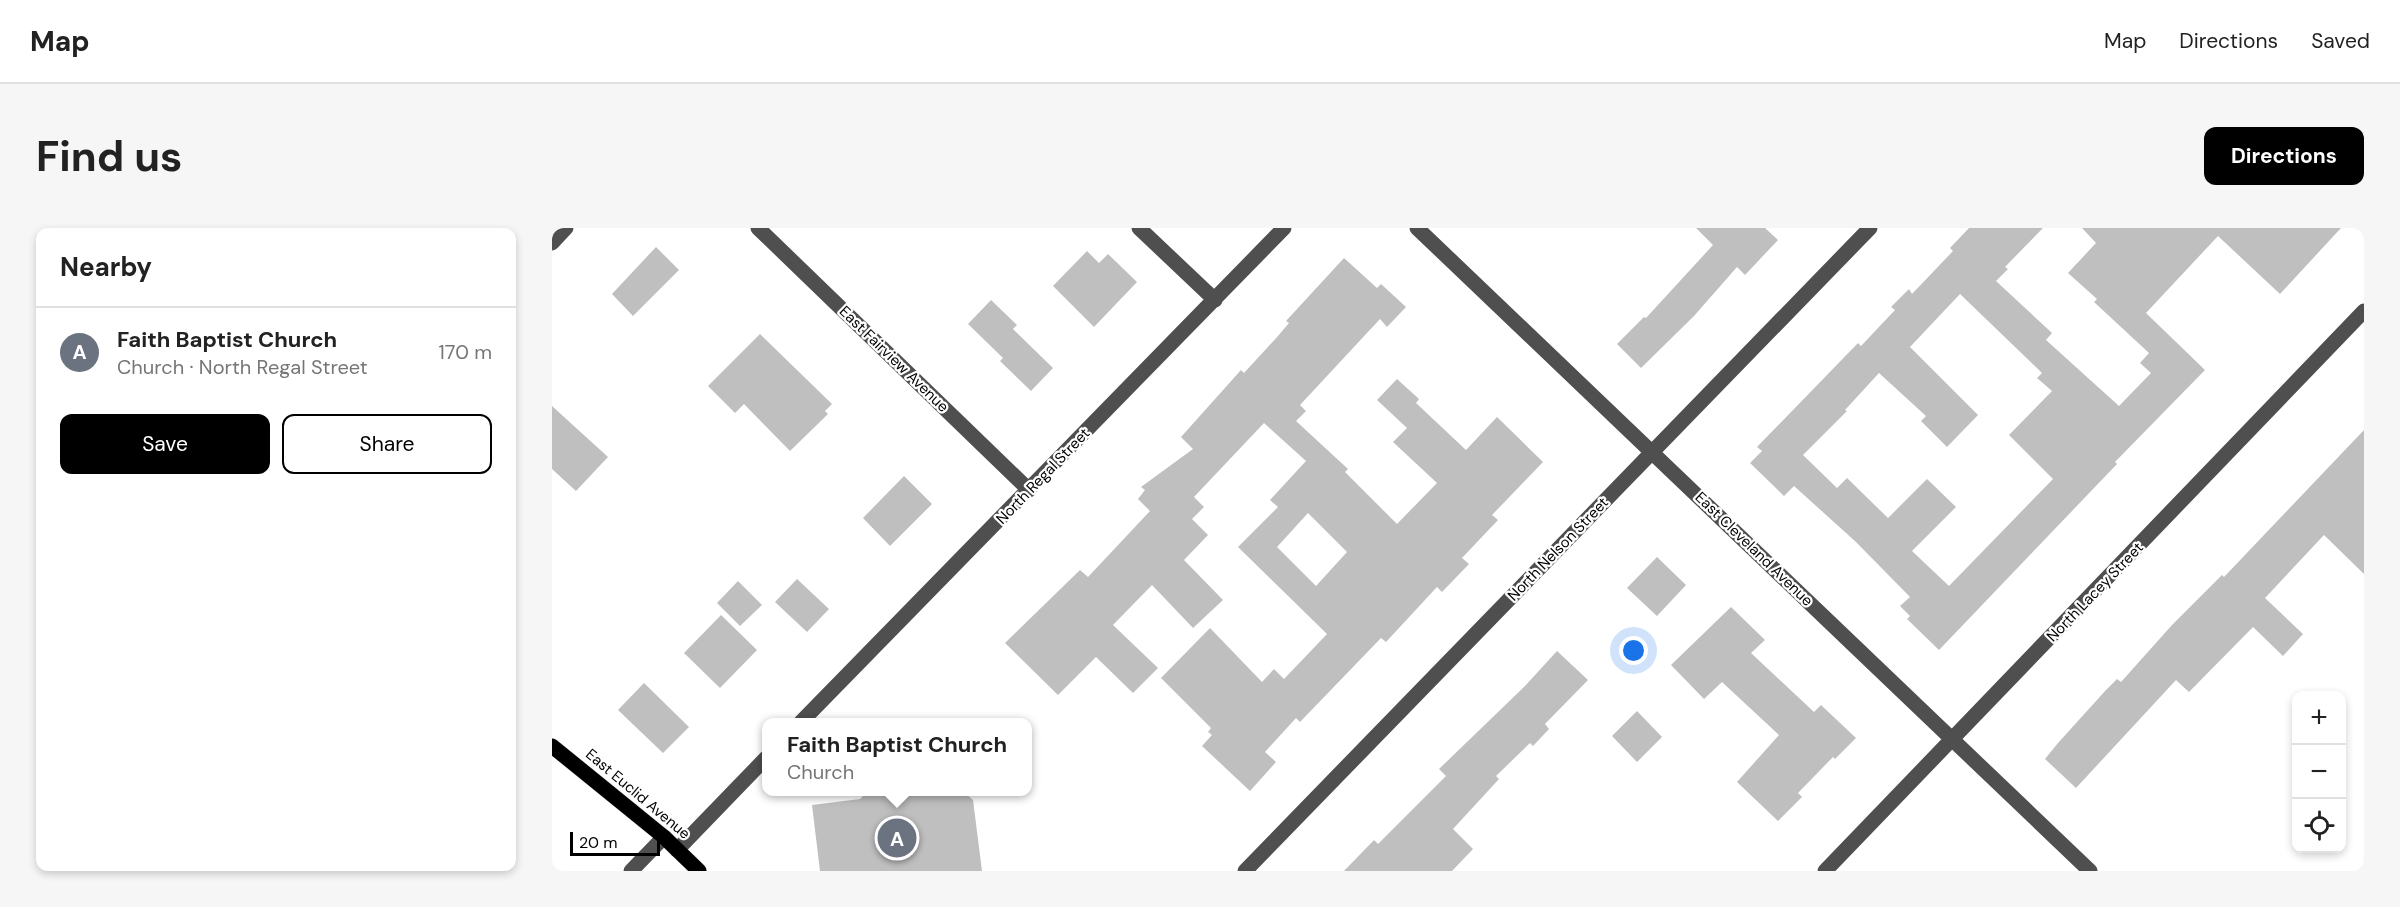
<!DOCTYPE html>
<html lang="en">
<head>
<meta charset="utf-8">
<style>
	body { margin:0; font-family:"DM Sans",sans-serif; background:#f6f6f6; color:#222 }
	.controls { position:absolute; right:18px; bottom:18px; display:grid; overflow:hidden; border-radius:12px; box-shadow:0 3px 9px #0003 }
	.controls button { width:54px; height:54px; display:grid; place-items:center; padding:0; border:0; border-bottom:2px solid #e0e0e0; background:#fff; color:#222; font:30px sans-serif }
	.scale { position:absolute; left:18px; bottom:15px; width:90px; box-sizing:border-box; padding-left:6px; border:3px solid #000; border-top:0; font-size:16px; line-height:21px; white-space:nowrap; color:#000; -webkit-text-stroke:4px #fff; paint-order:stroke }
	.you { position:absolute; left:1082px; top:423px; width:21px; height:21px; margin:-15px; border:4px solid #fff; border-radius:50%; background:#1a73e8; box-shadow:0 0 0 9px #1a73e833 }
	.badge { display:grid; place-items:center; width:39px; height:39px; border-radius:50%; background:#000; color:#fff; font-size:20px; font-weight:700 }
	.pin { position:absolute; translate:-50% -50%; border:3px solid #fff; box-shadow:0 2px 6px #0006 }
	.popup { position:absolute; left:210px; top:490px; width:270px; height:78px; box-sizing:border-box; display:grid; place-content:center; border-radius:12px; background:#fff; filter:drop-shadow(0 2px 4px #0005); font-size:20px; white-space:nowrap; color:#767676 }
	.popup b { font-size:22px; color:#222 }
	.popup::after { content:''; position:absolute; left:50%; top:100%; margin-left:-12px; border:12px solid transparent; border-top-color:#fff }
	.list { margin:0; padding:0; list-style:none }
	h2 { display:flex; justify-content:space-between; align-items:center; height:78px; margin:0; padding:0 24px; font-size:26px }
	h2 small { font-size:20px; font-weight:400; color:#767676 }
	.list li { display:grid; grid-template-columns:39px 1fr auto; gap:18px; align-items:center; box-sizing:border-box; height:90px; padding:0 24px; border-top:2px solid #e0e0e0 }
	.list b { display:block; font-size:22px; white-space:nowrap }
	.list p { margin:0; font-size:20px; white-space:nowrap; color:#767676 }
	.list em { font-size:20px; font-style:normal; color:#767676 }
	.actions { display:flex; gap:12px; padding:18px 24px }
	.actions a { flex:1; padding:14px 0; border:2px solid #000; border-radius:12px; text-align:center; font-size:21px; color:#000 }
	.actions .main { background:#000; color:#fff }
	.icon { flex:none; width:33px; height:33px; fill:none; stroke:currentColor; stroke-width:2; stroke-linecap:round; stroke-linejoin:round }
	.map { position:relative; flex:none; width:1812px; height:643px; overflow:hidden; border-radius:12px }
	header { display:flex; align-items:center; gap:36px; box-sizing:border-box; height:84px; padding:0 30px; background:#fff; border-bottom:2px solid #e0e0e0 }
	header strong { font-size:28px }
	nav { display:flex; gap:33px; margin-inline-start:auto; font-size:21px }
	.intro { display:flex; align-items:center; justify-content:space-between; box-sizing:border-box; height:144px; padding:0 36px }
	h1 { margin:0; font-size:42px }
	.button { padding:15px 27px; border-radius:12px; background:#000; color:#fff; font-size:21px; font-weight:700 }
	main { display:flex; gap:36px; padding:0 36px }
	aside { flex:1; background:#fff; border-radius:12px; box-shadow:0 3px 9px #0003 }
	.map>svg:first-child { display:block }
	.building { fill:#bfbfbf; fill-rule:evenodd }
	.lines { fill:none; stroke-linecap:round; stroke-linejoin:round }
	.major-casing { stroke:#dbdbdb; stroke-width:16 }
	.minor { stroke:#4f4f4f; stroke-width:15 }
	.major { stroke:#000; stroke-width:15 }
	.labels { text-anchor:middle; stroke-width:4.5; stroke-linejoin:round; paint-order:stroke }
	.street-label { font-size:15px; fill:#000; stroke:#fff }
</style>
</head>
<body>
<header>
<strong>Map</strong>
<nav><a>Map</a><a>Directions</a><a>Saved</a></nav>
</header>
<div class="intro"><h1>Find us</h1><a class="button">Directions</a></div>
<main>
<aside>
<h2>Nearby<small></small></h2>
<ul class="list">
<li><span class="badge" style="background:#6b7280">A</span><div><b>Faith Baptist Church</b><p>Church · North Regal Street</p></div><em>170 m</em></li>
</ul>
<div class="actions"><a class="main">Save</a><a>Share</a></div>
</aside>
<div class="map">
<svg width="1812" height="643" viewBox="0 0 1812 643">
	<rect width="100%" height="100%" fill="#fff"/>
	<path class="building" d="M 1144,0 L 1213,0 L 1226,12 L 1193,47 L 1185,39 L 1142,88 L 1089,140 L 1065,116 L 1092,89 L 1094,90 L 1161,17 Z
		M 1417,0 L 1491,0 L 1453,39 L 1456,41 L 1444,53 L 1500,105 L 1494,112 L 1567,178 L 1599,145 L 1588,135 L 1597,125 L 1542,74 L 1545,71 L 1516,45 L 1544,15 L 1530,0 L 1789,0 L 1728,66 L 1666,8 L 1594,85 L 1653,142 L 1563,234 L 1565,236 L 1387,422 L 1355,391 L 1358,388 L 1348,378 L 1358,369 L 1304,314 L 1242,258 L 1232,268 L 1198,235 L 1210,223 L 1205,219 L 1306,115 L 1309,118 L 1343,82 L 1339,79 L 1357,61 L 1360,66 L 1401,23 L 1398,20 ZM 1408,66 L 1490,145 L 1485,150 L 1500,163 L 1457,207 L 1501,251 L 1397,358 L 1360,323 L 1404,279 L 1375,251 L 1336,290 L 1295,250 L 1285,260 L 1251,227 L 1295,183 L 1293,182 L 1327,145 L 1374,188 L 1369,193 L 1395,219 L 1426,187 L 1358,119 Z
		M 104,19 L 127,42 L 81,88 L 60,66 Z
		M 535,23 L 547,35 L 556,26 L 585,54 L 542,99 L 501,58 Z
		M 792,30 L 825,60 L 829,56 L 854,79 L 835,99 L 828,91 L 748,177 L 754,183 L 744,193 L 796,241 L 793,244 L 845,296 L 885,255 L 841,214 L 855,200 L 825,172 L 845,151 L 867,171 L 864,175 L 914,222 L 945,189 L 991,234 L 940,287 L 946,292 L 910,330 L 917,336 L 890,364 L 885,359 L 834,414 L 829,410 L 748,494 L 744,490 L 713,524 L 724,534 L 698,563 L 650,518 L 660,507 L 656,504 L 659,500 L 609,450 L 658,400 L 710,454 L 722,441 L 732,451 L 775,406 L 686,319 L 726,279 L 718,272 L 754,233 L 712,195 L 642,269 L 652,279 L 640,291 L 656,307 L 632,332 L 671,372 L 641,400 L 600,357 L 561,397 L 606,440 L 581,465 L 544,429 L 506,467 L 453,415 L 528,342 L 536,349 L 598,283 L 586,271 L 593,262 L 589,259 L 641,221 L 629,209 L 689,142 L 692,145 L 726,108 L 737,95 L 734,93 ZM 756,285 L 795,324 L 764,358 L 725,319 Z
		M 439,72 L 465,97 L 461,101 L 501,140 L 479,163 L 448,133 L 451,130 L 416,96 Z
		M 208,106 L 280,176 L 273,183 L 276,186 L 238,223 L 192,176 L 183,185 L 156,158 Z
		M 0,178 L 56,229 L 24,263 L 0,241 Z
		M 1812,202 L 1812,346 L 1772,307 L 1713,370 L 1751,406 L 1731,428 L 1701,399 L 1637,464 L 1624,452 L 1524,560 L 1493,531 L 1506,515 L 1554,462 L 1565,451 L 1569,454 L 1620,397 L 1670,347 L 1672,349 Z
		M 352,248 L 380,276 L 338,318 L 311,290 Z
		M 1105,329 L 1134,357 L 1105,388 L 1075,360 Z
		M 245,351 L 277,381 L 255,404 L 223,374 Z
		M 186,353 L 210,377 L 188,398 L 165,375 Z
		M 1179,379 L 1213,412 L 1199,425 L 1262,484 L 1269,477 L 1304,510 L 1283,531 L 1281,529 L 1246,565 L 1250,569 L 1226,593 L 1185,554 L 1227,507 L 1170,454 L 1152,471 L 1119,437 Z
		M 169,387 L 205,422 L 168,460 L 132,425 Z
		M 1005,423 L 1036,452 L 993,496 L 997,501 L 981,518 L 978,515 L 944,548 L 947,551 L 901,601 L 921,621 L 900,643 L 792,643 L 822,612 L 826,616 L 894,548 L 887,541 L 973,458 Z
		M 92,455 L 137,499 L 111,525 L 66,482 Z
		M 1085,483 L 1110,509 L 1085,534 L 1060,508 Z
		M 315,564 L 412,564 L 421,572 L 430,643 L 268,643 L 260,577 L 308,571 Z"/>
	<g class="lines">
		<defs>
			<path id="major" d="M 0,518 L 112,609 L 147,643"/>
		</defs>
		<use href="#major" class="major-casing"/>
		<path class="minor" d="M 206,0 L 477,262
			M 587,0 L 663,72
			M 865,0 L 1538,643
			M 0,15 L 14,0
			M 249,494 L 732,0
			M 125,622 L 214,530
			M 79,643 L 112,609
			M 693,643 L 1318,0
			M 1273,643 L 1812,83"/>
		<use href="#major" class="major"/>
	</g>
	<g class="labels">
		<g class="street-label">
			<text transform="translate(342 131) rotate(44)" y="5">East Fairview Avenue</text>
			<text transform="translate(491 248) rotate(-46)" y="5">North Regal Street</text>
			<text transform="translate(1006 321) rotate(-46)" y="5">North Nelson Street</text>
			<text transform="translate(1202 321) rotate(44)" y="5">East Cleveland Avenue</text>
			<text transform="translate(1543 364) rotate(-46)" y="5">North Lacey Street</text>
			<text transform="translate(86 566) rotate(40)" y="5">East Euclid Avenue</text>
		</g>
	</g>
</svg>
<div class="controls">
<button>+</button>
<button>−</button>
<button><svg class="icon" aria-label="locate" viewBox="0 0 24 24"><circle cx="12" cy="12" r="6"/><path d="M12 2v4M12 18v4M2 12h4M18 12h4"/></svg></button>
</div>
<div class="scale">20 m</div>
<div class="you"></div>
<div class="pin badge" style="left:345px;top:610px;background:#6b7280">A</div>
<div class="popup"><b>Faith Baptist Church</b>Church</div>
</div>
</main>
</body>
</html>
